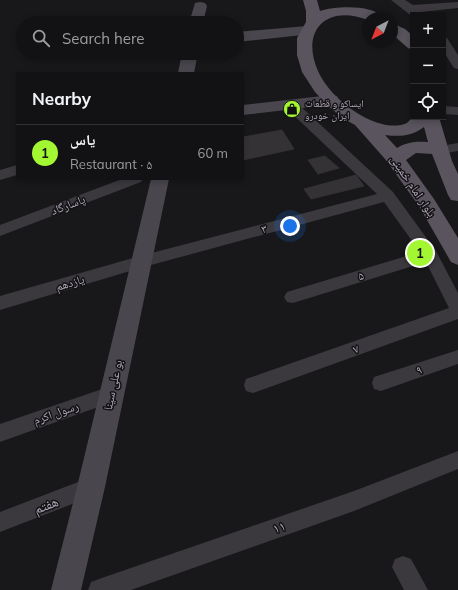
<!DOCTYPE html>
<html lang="en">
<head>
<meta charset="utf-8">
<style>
	body { margin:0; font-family:Mulish,"Noto Naskh Arabic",sans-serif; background:#1f1f21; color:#f1f3f6 }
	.controls { position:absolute; right:12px; top:12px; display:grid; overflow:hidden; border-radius:0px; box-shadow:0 2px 6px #0003 }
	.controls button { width:36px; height:36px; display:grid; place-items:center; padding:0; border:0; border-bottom:1px solid #313133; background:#121113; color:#f1f3f6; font:20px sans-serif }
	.compass { position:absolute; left:362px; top:12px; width:36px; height:36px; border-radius:50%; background:#121113; box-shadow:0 2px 6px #0003; rotate:222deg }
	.you { position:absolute; left:290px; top:226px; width:14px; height:14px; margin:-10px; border:3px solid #fff; border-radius:50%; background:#1a73e8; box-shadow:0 0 0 6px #1a73e833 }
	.badge { display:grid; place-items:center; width:26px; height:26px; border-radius:50%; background:#a3f632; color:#111; font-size:13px; font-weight:700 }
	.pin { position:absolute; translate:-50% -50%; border:2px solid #fff; box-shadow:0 1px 4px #0006 }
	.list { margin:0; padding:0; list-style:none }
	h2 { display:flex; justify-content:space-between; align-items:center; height:52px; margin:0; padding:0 16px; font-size:17px }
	h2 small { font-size:13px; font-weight:400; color:#9c9da0 }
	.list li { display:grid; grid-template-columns:26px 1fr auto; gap:12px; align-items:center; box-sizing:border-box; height:56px; padding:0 16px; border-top:1px solid #313133 }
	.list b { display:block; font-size:15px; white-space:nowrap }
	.list p { margin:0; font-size:13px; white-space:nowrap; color:#9c9da0 }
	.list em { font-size:13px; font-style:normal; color:#9c9da0 }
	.icon { flex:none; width:22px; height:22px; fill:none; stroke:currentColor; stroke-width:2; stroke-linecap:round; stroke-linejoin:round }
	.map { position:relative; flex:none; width:458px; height:590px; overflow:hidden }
	.search { position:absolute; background:#121113; box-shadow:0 2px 6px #0003; left:16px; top:16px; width:228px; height:44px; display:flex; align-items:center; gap:10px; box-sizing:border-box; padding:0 14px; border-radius:22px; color:#9c9da0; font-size:15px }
	.panel { position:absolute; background:#121113; box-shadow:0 2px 6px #0003; left:16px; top:72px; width:228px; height:108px; border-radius:0px }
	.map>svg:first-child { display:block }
	.building { fill:#343235; stroke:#343135 }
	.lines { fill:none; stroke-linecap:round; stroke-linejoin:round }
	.street { fill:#3b383e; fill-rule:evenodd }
	.secondary { fill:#4a464e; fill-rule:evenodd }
	.primary { fill:#59545d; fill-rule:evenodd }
	.labels { text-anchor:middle; stroke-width:3; stroke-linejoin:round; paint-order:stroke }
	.far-poi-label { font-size:10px; fill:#b0a8b9; stroke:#131214; text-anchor:start }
	.street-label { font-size:12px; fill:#b0a8b9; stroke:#131214 }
	.near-street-label { font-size:14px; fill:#b0a8b9; stroke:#131214 }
</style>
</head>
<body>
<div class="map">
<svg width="458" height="590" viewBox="0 0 458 590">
	<rect width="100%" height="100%" fill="#181719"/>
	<path class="building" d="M 282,130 L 294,149 L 243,160 L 243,137 Z
		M 325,156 L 339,168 L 318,174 L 308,160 Z
		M 356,175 L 364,186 L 311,199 L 304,189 Z"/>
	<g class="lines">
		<path class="street" d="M 391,0 L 405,0 L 413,5 L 458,2 L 458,8 L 421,12 L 424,15 L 413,15 L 413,17 Z
			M 443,37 L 447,38 L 458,55 L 458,69 L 454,68 L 443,51 Z
			M 291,101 L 296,102 L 393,192 L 436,251 L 458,293 L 458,319 L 253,393 L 246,391 L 244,385 L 246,379 L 449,308 L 426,262 L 293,303 L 287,302 L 284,297 L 287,292 L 420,252 L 384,202 L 140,268 L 0,310 L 0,296 L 140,256 L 377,194 L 286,108 L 284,105 L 286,102 Z
			M 443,106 L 458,107 L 458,115 L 443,114 Z
			M 458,143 L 458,151 L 440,154 L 435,153 L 433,150 L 435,147 Z
			M 17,165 L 17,175 L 0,180 L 0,170 Z
			M 122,179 L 143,179 L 141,182 L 0,236 L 0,225 Z
			M 458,350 L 458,364 L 381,391 L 374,389 L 372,383 L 374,377 Z
			M 111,386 L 118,388 L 121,394 L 118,400 L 0,442 L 0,424 Z
			M 458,451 L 458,469 L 354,511 L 131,590 L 88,590 L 91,582 L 99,579 L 354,491 Z
			M 91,477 L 98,480 L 101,487 L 98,494 L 0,532 L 0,512 Z
			M 403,556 L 411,559 L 428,590 L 404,590 L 392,567 L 395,559 Z"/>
		<path class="secondary" d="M 200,2 L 205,3 L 207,6 L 203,23 L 189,23 L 195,3 Z
			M 307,26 L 312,28 L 315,31 L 312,34 L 237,42 L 237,32 Z
			M 182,53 L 198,53 L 194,73 L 178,73 Z
			M 331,95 L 337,96 L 339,100 L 337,104 L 243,115 L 243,105 Z
			M 151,179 L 169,179 L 105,487 L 81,590 L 51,590 L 77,487 Z"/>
		<path class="primary" d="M 303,0 L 317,0 L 320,11 C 335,6 374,4 383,18 L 368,18 L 368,20 C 327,4 300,30 318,71 C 329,96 360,120 386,125 C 393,126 401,126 407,123 C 409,121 412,118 414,117 C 420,115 432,117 439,117 L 452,161 L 458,174 L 458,201 L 451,200 L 448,195 L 432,154 L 416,153 L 406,160 L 434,199 L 458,238 L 458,265 L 451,262 L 419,206 L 385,159 L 355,125 L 344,119 L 328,106 L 315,92 L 302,72 L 297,55 L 297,38 L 306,22 L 306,11 ZM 424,127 L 428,142 C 417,141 406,142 397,148 L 385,135 C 400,137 412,136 424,127 Z
			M 392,23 L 405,29 L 413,36 L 413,50 L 408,48 L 392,34 Z"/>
	</g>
	<defs>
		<symbol id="shop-disc" viewBox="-11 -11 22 22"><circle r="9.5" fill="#a3f632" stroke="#131214"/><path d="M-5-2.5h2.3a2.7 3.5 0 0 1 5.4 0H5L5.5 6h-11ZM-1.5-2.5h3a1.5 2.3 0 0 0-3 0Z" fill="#111"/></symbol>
	</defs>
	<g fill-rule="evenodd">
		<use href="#shop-disc" x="282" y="99" width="20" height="20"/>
	</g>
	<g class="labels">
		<g class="far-poi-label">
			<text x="305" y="107">ایساکو و قطعات<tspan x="305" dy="12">ایران خودرو</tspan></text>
		</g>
		<g class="street-label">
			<text transform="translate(413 186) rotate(56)" y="4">بلوار امام خمینی</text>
			<text transform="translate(68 205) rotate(-21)" y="4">پاسارگاد</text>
			<text transform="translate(264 229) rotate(-15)" y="4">۳</text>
			<text transform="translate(361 276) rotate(-17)" y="4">۵</text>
			<text transform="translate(70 283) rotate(-17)" y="4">یازدهم</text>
			<text transform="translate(356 349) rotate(-20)" y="4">۷</text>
			<text transform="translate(419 370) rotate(-18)" y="4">۹</text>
			<text transform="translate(113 385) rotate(-78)" y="4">بو علی سینا</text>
			<text transform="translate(56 413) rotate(-19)" y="4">رسول اکرم</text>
		</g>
		<g class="near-street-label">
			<text transform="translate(46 505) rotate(-21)" y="5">هفتم</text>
			<text transform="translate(279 527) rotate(-19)" y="5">۱۱</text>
		</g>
	</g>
</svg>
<div class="controls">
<button>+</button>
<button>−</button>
<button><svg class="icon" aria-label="locate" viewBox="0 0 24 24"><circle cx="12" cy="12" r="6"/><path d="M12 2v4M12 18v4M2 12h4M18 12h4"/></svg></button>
</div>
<svg class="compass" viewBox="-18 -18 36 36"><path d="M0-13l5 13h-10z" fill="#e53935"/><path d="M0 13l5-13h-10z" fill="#9c9da0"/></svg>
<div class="you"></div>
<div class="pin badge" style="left:420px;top:253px">1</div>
<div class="search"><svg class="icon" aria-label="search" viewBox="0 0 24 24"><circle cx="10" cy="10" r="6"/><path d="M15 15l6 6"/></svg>Search here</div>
<section class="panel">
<h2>Nearby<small></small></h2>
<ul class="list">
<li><span class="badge">1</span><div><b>یاس</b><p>Restaurant · ۵</p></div><em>60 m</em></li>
</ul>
</section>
</div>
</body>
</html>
